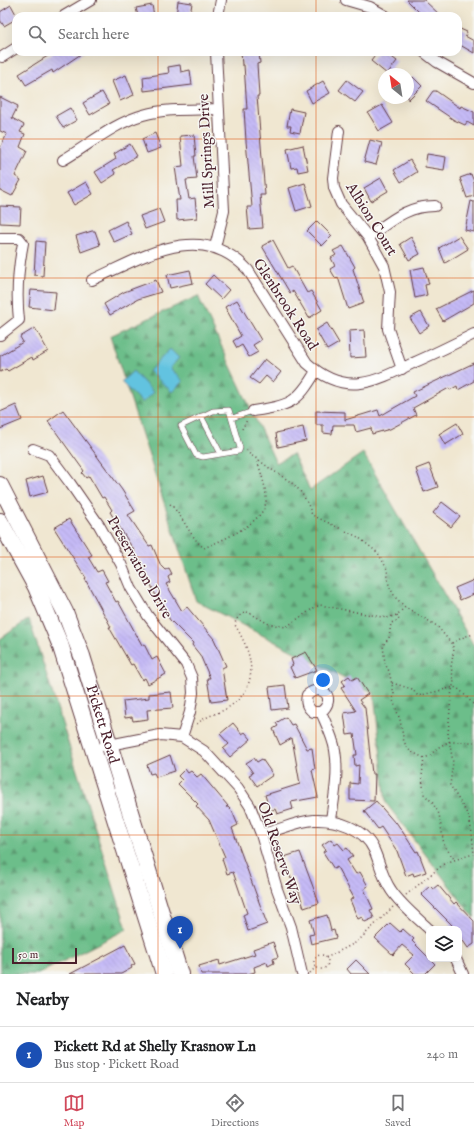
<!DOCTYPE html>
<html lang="en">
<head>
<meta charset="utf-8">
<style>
	body { margin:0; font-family:"IM FELL English",serif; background:#f2f2f2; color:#202124 }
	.controls { position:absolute; right:12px; bottom:12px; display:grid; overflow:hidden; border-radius:8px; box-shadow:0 4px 16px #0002 }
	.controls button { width:36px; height:36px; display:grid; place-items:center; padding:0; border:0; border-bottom:1px solid #e0e0e0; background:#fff; color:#202124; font:20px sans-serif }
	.compass { position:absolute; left:378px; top:68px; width:36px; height:36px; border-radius:50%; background:#fff; box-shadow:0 4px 16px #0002; rotate:330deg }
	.scale { position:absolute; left:12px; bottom:10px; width:65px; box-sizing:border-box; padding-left:4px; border:2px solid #4a1f2b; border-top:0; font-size:11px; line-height:14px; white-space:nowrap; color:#4a1f2b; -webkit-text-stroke:3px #f6f6f2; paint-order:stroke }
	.you { position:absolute; left:323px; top:680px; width:14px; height:14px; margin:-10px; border:3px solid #fff; border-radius:50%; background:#1a73e8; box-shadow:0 0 0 6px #1a73e833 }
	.badge { display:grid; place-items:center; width:26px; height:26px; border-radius:50%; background:#d1495b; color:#fff; font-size:13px; font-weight:700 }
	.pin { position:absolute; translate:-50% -33px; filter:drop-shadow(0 1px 2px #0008) }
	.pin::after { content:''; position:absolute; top:21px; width:14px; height:12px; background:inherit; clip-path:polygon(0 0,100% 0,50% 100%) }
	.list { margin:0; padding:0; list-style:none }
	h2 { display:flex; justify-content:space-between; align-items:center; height:52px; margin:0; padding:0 16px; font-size:17px }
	h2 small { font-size:13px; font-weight:400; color:#757577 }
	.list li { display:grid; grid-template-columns:26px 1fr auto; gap:12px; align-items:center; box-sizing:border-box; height:56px; padding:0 16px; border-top:1px solid #e0e0e0 }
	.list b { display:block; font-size:15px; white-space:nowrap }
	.list p { margin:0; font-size:13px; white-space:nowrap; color:#757577 }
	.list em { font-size:13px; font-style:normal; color:#757577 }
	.icon { flex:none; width:22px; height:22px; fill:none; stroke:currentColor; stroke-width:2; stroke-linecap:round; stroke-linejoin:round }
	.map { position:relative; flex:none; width:474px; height:974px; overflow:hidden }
	.search { position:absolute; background:#fff; box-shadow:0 4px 16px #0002; left:12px; right:12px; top:12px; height:44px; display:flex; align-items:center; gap:10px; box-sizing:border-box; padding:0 14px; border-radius:12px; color:#757577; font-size:15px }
	.sheet { height:108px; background:#fff }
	nav { display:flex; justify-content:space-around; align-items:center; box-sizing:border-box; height:56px; border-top:1px solid #e0e0e0; background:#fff; font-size:11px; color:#757577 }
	nav a { display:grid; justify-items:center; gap:2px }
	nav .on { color:#d1495b }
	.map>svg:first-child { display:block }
	.forest { fill:url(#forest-firs); stroke:#5b6e5a }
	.water { fill:#62c3e0; stroke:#567186 }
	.building { fill:url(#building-back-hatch) }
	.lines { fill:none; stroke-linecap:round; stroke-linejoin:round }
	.service-casing { stroke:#633d44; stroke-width:6 }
	.minor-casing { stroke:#633d44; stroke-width:12 }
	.primary-casing { stroke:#633d44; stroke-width:18 }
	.path { stroke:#633d44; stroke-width:1.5; stroke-dasharray:1 3; stroke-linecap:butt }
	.service { stroke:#fff; stroke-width:5 }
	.minor { stroke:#fff; stroke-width:10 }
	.primary { stroke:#fff; stroke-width:16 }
	.grid { fill:none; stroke:#e0560e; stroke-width:1; stroke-opacity:0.55 }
	.labels { text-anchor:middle; stroke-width:3; stroke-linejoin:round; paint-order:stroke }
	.street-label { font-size:15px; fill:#4a1f2b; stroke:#f6f6f2 }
</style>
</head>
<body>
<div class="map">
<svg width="474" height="974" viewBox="0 0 474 974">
	<defs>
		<pattern id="forest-firs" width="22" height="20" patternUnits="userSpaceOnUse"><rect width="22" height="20" fill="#6cbe8a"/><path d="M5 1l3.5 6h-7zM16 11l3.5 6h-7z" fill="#5b9a71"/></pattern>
		<pattern id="building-back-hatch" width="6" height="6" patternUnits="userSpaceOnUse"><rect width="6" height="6" fill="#c5baf6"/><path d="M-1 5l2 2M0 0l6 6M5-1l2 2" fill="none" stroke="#ab9fd3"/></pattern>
	</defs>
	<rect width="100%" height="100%" fill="#f6f6f2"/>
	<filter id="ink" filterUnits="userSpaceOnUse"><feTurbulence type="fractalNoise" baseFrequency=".025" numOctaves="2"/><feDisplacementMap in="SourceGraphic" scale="8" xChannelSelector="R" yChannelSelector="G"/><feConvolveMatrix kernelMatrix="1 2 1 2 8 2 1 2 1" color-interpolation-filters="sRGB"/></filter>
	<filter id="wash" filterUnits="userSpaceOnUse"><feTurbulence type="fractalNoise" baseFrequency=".012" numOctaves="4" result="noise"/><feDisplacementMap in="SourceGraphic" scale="16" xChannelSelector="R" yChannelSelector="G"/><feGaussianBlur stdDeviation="0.9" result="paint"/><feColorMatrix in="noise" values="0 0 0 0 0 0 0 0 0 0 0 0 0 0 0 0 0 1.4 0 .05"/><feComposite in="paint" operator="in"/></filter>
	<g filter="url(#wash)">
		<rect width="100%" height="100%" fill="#f0e7d1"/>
		<path class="forest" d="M 198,296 L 276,463 L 293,454 L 310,490 L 363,453 L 474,646 L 474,918 L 386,803 L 374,693 L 196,601 L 110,336 Z
			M 29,619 L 127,929 L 38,974 L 0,974 L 0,639 Z"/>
		<path class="water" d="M 170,349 L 179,358 L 170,368 L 183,381 L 172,392 L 149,371 Z
			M 133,371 L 153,392 L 142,403 L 121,382 Z"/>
		<g id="blocks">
			<path class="building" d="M 407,0 L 424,0 L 441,16 L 423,16 Z
				M 178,1 L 192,3 L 190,16 L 176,16 Z
				M 11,5 L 17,16 L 16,19 L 4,26 L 0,20 L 0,12 Z
				M 152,5 L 154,16 L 138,16 L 136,8 Z
				M 458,28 L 467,32 L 465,36 L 474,41 L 474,53 L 460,45 L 458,48 Z
				M 54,52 L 84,52 L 53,73 L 52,70 L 26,85 L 19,74 Z
				M 241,52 L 259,52 L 260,63 L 257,64 L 259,96 L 257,96 L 265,195 L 260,195 L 263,228 L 249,229 L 247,207 L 252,207 L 246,141 L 244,109 L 247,109 L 244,65 L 242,65 Z
				M 378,52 L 385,52 L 397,61 L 387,74 L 371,61 Z
				M 180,65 L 181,72 L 190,70 L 192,85 L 144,91 L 143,77 L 169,73 L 168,67 Z
				M 126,75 L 134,95 L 120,101 L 112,81 Z
				M 413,77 L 422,86 L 408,100 L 408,82 Z
				M 347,80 L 363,92 L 355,102 L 339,90 Z
				M 323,81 L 330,93 L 312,103 L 306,91 Z
				M 433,91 L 436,91 L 460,108 L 461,106 L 474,112 L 474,126 L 467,122 L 465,125 L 454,120 L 426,101 Z
				M 102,92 L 109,104 L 90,115 L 83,103 Z
				M 0,97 L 18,106 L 12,118 L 24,125 L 20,132 L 25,134 L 20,147 L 27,151 L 15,176 L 21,180 L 12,196 L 0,190 L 0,148 L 7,134 L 0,131 Z
				M 382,105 L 393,123 L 379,131 L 368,113 Z
				M 70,108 L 77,120 L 63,128 L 56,116 Z
				M 290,109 L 304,112 L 300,133 L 290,131 L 291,126 L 287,126 Z
				M 155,133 L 161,148 L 147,153 L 142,139 Z
				M 194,135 L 196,156 L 194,156 L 197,179 L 186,180 L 189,199 L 195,198 L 197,218 L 177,220 L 176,200 L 180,200 L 175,167 L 183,166 L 180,136 Z
				M 370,140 L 382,143 L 376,165 L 364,162 Z
				M 130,144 L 137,156 L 113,170 L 116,174 L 102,183 L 95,172 L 116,159 L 114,154 Z
				M 303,145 L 308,170 L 298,172 L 297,167 L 291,168 L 287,149 Z
				M 427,154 L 446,157 L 444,170 L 425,167 Z
				M 410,160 L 417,172 L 401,182 L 394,170 Z
				M 471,174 L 474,182 L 474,196 L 467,198 L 460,178 Z
				M 381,178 L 388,191 L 371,201 L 364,188 Z
				M 86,182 L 93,194 L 74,205 L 67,193 Z
				M 305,183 L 312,206 L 296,211 L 289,188 Z
				M 471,201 L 474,202 L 474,232 L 465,230 Z
				M 0,206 L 21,207 L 20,224 L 0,223 Z
				M 159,209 L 164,222 L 145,229 L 140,216 Z
				M 126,221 L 132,234 L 114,242 L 108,230 Z
				M 317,221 L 332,236 L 322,246 L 307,231 Z
				M 92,231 L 95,231 L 100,245 L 81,252 L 76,236 Z
				M 459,236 L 468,249 L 445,263 L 439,248 Z
				M 411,237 L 420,254 L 409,260 L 400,244 Z
				M 273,240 L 288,268 L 292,266 L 307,293 L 311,291 L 322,310 L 309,318 L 293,291 L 290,293 L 262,246 Z
				M 36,241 L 45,242 L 43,276 L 34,275 Z
				M 343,246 L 355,267 L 353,269 L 364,303 L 348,309 L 338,277 L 336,279 L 330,269 L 335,266 L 331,258 L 336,255 L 333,251 Z
				M 424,267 L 429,284 L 425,285 L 427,295 L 415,298 L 410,270 Z
				M 190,270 L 193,283 L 170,288 L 167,275 Z
				M 213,275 L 229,290 L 221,299 L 205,284 Z
				M 156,280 L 161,292 L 138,299 L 110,315 L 104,304 L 124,292 Z
				M 31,290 L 56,292 L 54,310 L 29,307 Z
				M 474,290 L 474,303 L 443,321 L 436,309 Z
				M 237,300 L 261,340 L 253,345 L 258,352 L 249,357 L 242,345 L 237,348 L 233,341 L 241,336 L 225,307 Z
				M 421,312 L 429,326 L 419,333 L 410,318 Z
				M 327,323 L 339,343 L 327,350 L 316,330 Z
				M 35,328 L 48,351 L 33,360 L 32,357 L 8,371 L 6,369 L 0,372 L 0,356 L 23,342 L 20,337 Z
				M 364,330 L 366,357 L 350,358 L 349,331 Z
				M 265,359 L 281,372 L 273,382 L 266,376 L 259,384 L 250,378 Z
				M 474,363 L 474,381 L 458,390 L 457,386 L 450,390 L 449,388 L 413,408 L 416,415 L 390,429 L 372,434 L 371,428 L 356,432 L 354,425 L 333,425 L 332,434 L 323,433 L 323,425 L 316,425 L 316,411 L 345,412 L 345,420 L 378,410 L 380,416 L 415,396 L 413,392 Z
				M 16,405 L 22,420 L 0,429 L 0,412 Z
				M 63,410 L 122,490 L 135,511 L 128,515 L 149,546 L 152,545 L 161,566 L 165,570 L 169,568 L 172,574 L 168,577 L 170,582 L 166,584 L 182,611 L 187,607 L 214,639 L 226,666 L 222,668 L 227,700 L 211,702 L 207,678 L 210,678 L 200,655 L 192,645 L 193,643 L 170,620 L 156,596 L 139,558 L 136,559 L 133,553 L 135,552 L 110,512 L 112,510 L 104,497 L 102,498 L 89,476 L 86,478 L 82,473 L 84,471 L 48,421 Z
				M 457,423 L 463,434 L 445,445 L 439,434 Z
				M 303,427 L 306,441 L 278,447 L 276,433 Z
				M 429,464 L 438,487 L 424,492 L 416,469 Z
				M 43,476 L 48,492 L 30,497 L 26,481 Z
				M 442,502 L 460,516 L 451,527 L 433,513 Z
				M 69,519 L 92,555 L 88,557 L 97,572 L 102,570 L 108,581 L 105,582 L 116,602 L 118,601 L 142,645 L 144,644 L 152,660 L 157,657 L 166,674 L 148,684 L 145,678 L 142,680 L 133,664 L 131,665 L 109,627 L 111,627 L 85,579 L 86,578 L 54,528 Z
				M 474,580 L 474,594 L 460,600 L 455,588 Z
				M 306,652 L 317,670 L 295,678 L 290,667 L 293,665 L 291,659 Z
				M 349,676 L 352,680 L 357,677 L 368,694 L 359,700 L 365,708 L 372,774 L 375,774 L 374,801 L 350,800 L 350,783 L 358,784 L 359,765 L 355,766 L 354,755 L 357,755 L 354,734 L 347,735 L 344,713 L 356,711 L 341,688 L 345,685 L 342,681 Z
				M 285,685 L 288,708 L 272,710 L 269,687 Z
				M 171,692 L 173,708 L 147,710 L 148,719 L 133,721 L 132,717 L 125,718 L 123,701 L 149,698 L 149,694 Z
				M 286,717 L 291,725 L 294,724 L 307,749 L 312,748 L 315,769 L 312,770 L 318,797 L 291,802 L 293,809 L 277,814 L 275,809 L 270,811 L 265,795 L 300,784 L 292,738 L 280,745 L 273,729 L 278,726 L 276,723 Z
				M 233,723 L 242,734 L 245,732 L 251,739 L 230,757 L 223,749 L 229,744 L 220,734 Z
				M 170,755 L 175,771 L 156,777 L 154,773 L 150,774 L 147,765 Z
				M 254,758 L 257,762 L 262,759 L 273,775 L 257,786 L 249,775 L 253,773 L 246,763 Z
				M 185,769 L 188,773 L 191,771 L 197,777 L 201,774 L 228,806 L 226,807 L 228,807 L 232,811 L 238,825 L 232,828 L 267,924 L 248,931 L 243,915 L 247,913 L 233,872 L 227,874 L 222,859 L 225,857 L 209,820 L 196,806 L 198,804 L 178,784 L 182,780 L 178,776 Z
				M 376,801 L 395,823 L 396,822 L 416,852 L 418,851 L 426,872 L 414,876 L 413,873 L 406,876 L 397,851 L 381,827 L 378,829 L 364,811 Z
				M 331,839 L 335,845 L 338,843 L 344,850 L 347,848 L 353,856 L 347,860 L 356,874 L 360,872 L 368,886 L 364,889 L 373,909 L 370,910 L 374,918 L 365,922 L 362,917 L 358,919 L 350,900 L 354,898 L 337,867 L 334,869 L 323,852 L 326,850 L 322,845 Z
				M 300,852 L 319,903 L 304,908 L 294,877 L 291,879 L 284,857 Z
				M 438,885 L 454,904 L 456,902 L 474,921 L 474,944 L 468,948 L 459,935 L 459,929 L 448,929 L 452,925 L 421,894 L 430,886 L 433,889 Z
				M 327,915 L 331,931 L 334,930 L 336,938 L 311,944 L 309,935 L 314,934 L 310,920 Z
				M 390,923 L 400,932 L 403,929 L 414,939 L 412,941 L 435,964 L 425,974 L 415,974 L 405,964 L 414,955 L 402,945 L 393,955 L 375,938 Z
				M 273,942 L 278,957 L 273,959 L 274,963 L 268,966 L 267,962 L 254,967 L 255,972 L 248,974 L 201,974 L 199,966 L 219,960 L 220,965 L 255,954 L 253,949 Z
				M 125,945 L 135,964 L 131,966 L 132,968 L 121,974 L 70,974 Z
				M 356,960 L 370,974 L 351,974 L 347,969 Z"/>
		</g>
	</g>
	<g filter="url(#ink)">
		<use href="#blocks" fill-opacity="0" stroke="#633d44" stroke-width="1"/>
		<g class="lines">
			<defs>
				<path id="service" d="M 229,410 L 240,448 L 239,451 L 203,457 L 196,455 L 181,426 L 213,411 Z
					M 201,416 L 221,454
					M 232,418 L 253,411"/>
				<path id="minor" d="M 346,0 L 370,7 L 386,16
					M 64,16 L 91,0
					M 218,16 L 221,0
					M 424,52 L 437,62 L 474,83
					M 2,57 L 16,48
					M 339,131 L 333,178 L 334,188 L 341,204 L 368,237 L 384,266 L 390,292 L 388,329 L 402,369
					M 63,160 C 89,145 114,123 143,115 C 167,108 194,110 219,109
					M 368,237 C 391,221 406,206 435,206
					M 0,238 L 19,238 L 23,243 C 18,269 16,294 19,320 L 0,335
					M 215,247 L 224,211 L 216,52
					M 92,280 C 143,257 201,219 248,270 L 307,363 C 345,397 373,383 413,363 C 434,354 454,344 474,334
					M 253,411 C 290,405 297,404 316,371
					M 33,449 L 49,455 L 70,483 L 99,525 L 121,564 L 131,588 L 148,616 L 186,664 L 192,678 L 193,693 L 190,712 L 182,737
					M 321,712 L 313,712 C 307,707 305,703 307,695 C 323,682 337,699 321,712 C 326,724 333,737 335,750 C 339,773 334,797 331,820
					M 104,746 L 160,735 L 182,737 L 204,751 L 238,788 L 250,806 L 261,834 L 277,889 L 291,927 L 302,974
					M 261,834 C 279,831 296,821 314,820 C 337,819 364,828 374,850 C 380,863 382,877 391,890 C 400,904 416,917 429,929
					M 456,959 L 463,974"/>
				<g id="primary">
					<path id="s1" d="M 0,485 L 65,612 L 82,656 L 180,974"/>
					<path d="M 0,521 L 36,587 L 60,644 L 164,974"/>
				</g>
			</defs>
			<use href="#service" class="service-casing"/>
			<use href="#minor" class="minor-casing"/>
			<use href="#primary" class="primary-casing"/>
			<path class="path" d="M 242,429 L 247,420
				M 247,450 C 249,455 254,457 259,460 C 285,482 300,479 312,515 L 358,537 L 378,553 L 387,569 L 389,586 L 395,597 L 405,607 L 437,626 L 451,643 L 454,649 L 451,667 L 454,681 L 451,696 L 448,734 L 453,762 L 450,785 L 469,817 L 472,833 L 474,855
				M 170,504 C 184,517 189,536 204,548 C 222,540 268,522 266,498 C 266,486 260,471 257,459
				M 397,615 L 399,620 L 391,623 L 389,638 L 383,645 L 385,664 L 389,671 L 394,694 L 393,700 L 400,720 L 404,742 L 410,751 L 424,758 L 430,756 L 437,748 L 448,742 L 474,742
				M 452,643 L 466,636 L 474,634
				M 392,683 L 412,689 L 418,696 L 454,687 L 460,690 L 474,705
				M 197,724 C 206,715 219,714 229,707 C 262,685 252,653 235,625 C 235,619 241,613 248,612 L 269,624 L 286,627 L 315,607 L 320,605 L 387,618 L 397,615 L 405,607
				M 424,758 L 422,776 L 424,794 L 432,802 L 439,814 L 444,845 L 454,859
				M 406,895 L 445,863 L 473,854
				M314 962a7 7 0 1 1 14 0a7 7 0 1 1-14 0Z
				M 326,958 L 357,942 L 393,907
				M 310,973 L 316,967"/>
			<use href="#service" class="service"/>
			<use href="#minor" class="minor"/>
			<use href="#primary" class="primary"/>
		</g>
	</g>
	<path class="grid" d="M 158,0 L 158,16M 316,0 L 316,16M 158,52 L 158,974M 316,52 L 316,974M 0,139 L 474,139M 0,278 L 474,278M 0,417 L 474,417M 0,557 L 474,557M 0,696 L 474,696M 0,835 L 474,835"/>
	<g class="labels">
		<g class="street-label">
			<text transform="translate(206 151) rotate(-93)" y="5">Mill Springs Drive</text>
			<text transform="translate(372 219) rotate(58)" y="5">Albion Court</text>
			<text transform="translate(286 304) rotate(57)" y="5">Glenbrook Road</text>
			<text transform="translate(140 567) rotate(60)" y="5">Preservation Drive</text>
			<text dy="5" stroke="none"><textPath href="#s1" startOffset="261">Pickett Road</textPath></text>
			<text transform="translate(280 853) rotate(71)" y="5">Old Reserve Way</text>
		</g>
	</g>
</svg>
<div class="controls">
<button><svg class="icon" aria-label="layers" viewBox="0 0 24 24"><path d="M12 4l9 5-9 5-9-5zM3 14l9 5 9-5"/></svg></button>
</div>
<svg class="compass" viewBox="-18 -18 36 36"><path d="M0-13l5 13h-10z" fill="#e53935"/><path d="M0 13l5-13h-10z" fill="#757577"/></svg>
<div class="scale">50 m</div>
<div class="you"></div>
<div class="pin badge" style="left:180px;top:949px;background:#1a4fb4">1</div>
<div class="search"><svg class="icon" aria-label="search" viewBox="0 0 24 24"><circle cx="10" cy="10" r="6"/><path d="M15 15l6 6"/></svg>Search here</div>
</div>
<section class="sheet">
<h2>Nearby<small></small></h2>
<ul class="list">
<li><span class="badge" style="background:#1a4fb4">1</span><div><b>Pickett Rd at Shelly Krasnow Ln</b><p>Bus stop · Pickett Road</p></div><em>240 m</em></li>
</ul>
</section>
<nav>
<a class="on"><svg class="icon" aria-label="map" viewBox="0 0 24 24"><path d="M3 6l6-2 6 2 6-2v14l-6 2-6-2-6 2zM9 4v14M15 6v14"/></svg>Map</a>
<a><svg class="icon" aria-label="directions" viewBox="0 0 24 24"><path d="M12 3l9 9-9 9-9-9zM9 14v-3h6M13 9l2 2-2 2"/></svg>Directions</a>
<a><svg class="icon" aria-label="saved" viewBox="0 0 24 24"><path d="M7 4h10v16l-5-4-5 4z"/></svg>Saved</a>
</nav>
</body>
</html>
